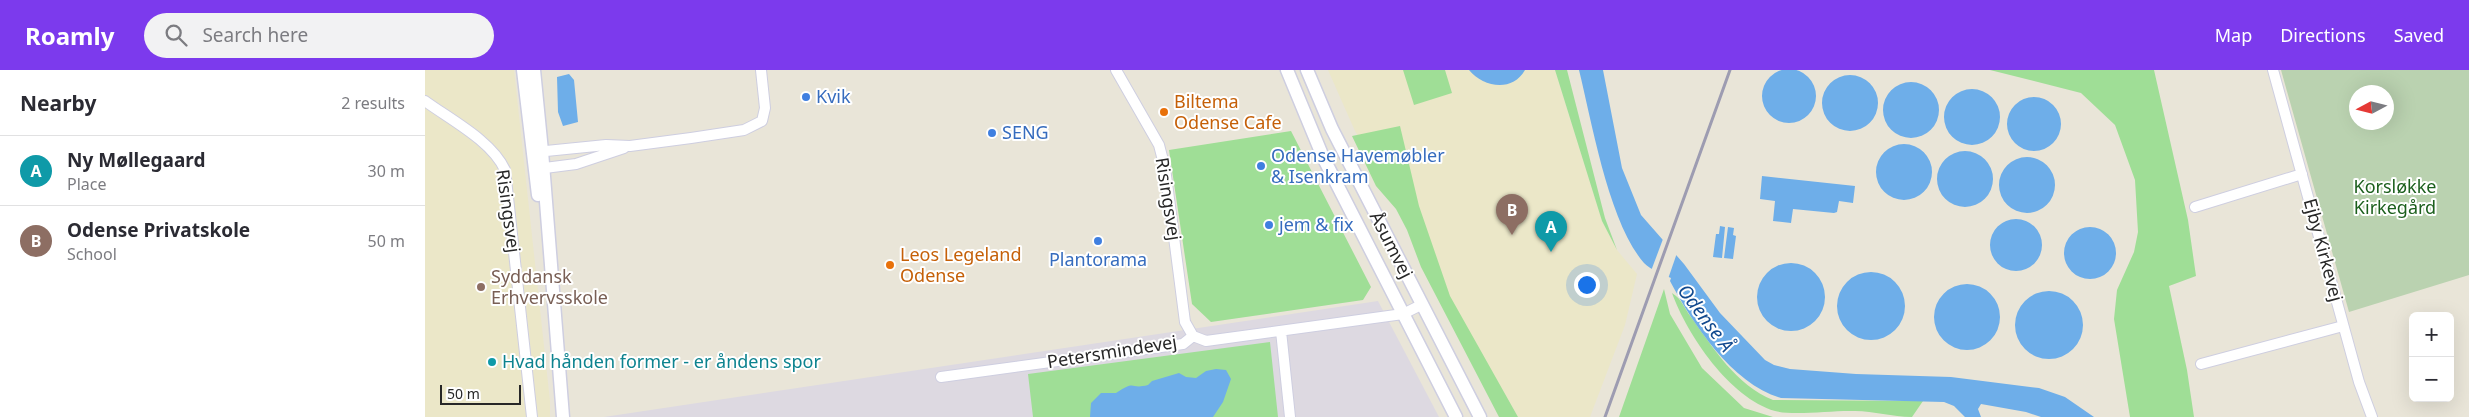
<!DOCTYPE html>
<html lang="en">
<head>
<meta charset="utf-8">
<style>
	body { margin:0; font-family:"Noto Sans",sans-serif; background:#f2f2f3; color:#2b2b33 }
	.controls { position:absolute; right:15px; bottom:15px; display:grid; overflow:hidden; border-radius:8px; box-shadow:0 5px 20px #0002 }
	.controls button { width:45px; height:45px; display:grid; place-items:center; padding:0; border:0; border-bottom:1px solid #e1e1e2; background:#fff; color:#2b2b33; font:25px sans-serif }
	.compass { position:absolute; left:1924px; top:15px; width:45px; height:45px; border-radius:50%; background:#fff; box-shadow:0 5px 20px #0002; rotate:263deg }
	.scale { position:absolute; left:15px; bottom:12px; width:81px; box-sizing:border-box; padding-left:5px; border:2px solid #272727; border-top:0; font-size:14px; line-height:18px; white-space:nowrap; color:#272727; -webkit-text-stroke:4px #fff; paint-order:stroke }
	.you { position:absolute; left:1161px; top:214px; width:18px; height:18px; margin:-12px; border:4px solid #fff; border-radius:50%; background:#1a73e8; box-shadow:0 0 0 8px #1a73e833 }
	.badge { display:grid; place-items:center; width:32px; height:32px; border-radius:50%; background:#7c3aed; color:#fff; font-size:16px; font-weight:700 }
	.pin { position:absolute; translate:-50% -41px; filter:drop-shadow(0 1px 2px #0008) }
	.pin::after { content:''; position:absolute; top:26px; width:18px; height:15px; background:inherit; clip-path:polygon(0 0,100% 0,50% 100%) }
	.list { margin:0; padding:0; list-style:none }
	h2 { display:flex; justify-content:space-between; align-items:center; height:65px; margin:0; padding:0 20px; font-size:21px }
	h2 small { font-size:16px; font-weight:400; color:#7c7c81 }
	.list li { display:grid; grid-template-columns:32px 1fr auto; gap:15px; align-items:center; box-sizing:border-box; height:70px; padding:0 20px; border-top:1px solid #e1e1e2 }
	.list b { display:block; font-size:19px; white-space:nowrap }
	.list p { margin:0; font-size:16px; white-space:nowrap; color:#7c7c81 }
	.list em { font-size:16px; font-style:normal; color:#7c7c81 }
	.icon { flex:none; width:28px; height:28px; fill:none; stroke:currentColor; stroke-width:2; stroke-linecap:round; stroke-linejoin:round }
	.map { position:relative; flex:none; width:2044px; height:347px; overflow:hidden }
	header { display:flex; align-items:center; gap:30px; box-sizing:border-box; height:70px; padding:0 25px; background:#7c3aed; color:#fff }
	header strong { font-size:24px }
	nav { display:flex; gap:28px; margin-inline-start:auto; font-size:18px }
	.search { width:350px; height:45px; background:#f2f2f3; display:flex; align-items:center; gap:12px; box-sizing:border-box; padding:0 18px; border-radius:28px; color:#7c7c81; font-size:19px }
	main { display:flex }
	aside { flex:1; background:#fff }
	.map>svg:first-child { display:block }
	.industrial { fill:#ddd9e1 }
	.education { fill:#ebe7c8 }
	.green { fill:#9fde96 }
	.cemetery { fill:#bad2b0; fill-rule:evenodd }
	.water { fill:#6eaee9 }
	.pier { fill:#e9e5d8 }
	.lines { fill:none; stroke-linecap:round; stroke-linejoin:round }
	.minor-casing { stroke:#cecee0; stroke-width:12 }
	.tertiary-casing { stroke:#cecee0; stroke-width:15 }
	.minor { stroke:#fff; stroke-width:10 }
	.tertiary { stroke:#fff; stroke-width:12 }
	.rail { stroke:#9d9cb1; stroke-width:3 }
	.shop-dot { fill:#3f7fe0; stroke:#fff; stroke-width:2 }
	.food-dot { fill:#e8710a; stroke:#fff; stroke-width:2 }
	.education-dot { fill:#8d6e63; stroke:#fff; stroke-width:2 }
	.culture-dot { fill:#0f9aa8; stroke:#fff; stroke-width:2 }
	.labels { text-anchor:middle; stroke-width:4; stroke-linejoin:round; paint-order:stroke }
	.shop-label { font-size:18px; fill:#366cbe; stroke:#fff; text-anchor:start }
	.food-label { font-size:18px; fill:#c56008; stroke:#fff; text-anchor:start }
	.park-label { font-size:18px; fill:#1b5f1c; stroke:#fff }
	.street-label { font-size:18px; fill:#272727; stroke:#fff }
	.education-label { font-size:18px; fill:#785e54; stroke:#fff; text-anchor:start }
	.culture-label { font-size:18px; fill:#0d838f; stroke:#fff; text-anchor:start }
	.water-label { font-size:19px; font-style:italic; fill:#124a8f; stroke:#fff }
</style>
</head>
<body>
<header>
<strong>Roamly</strong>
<div class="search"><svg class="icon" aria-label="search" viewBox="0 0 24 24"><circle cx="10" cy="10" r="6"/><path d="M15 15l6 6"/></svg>Search here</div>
<nav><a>Map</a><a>Directions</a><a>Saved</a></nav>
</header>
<main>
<aside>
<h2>Nearby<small>2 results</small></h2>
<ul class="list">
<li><span class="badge" style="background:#0f9aa8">A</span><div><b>Ny Møllegaard</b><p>Place</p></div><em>30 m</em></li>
<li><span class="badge" style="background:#8d6e63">B</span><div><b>Odense Privatskole</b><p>School</p></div><em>50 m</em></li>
</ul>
</aside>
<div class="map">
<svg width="2044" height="347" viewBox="0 0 2044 347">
	<rect width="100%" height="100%" fill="#e9e5d8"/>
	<path class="industrial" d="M 953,231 L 1014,347 L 179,347 Z"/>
	<path class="education" d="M 0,0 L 89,0 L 125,331 L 125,347 L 0,347 Z
		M 903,0 L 1130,0 L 1177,151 L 1192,180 L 1212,204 L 1200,255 L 1165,347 L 1093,347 L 930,61 Z"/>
	<path class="green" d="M 978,0 L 1020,0 L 1027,23 L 989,35 Z
		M 1130,0 L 1142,0 L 1180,148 L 1192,180 L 1177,151 Z
		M 1565,0 L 1729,0 L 1763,150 L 1771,206 L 1744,216 L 1762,300 L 1769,347 L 1705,347 L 1689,249 L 1692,220 L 1709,182 L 1713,162 L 1710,110 L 1690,55 L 1656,23 Z
		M 975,56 L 994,136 L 1025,226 L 1093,347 L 1074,347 L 996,197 L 982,160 L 971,139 L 951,116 L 927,66 Z
		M 866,61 L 946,217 L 938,230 L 786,252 L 767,234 L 744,80 Z
		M 1239,219 L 1245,244 L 1277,298 L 1319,338 L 1348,347 L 1194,347 Z
		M 1247,223 C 1257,229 1259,238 1266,247 C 1289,279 1311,315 1348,330 L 1498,331 L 1487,347 C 1467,347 1449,341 1430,341 C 1408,340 1370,346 1350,341 C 1305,328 1262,265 1247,223 Z
		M 845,272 L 853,347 L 608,347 L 603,304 Z"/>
	<path class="cemetery" d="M 1856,0 L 2044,0 L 2044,205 L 1924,242 ZM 1932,22 L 1962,22 L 1962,52 L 1932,52 Z"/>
	<path class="water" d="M1337 26a27 27 0 1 1 54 0a27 27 0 1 1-54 0Z
		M 1044,0 L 1100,0 C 1087,23 1058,17 1044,0 Z
		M 1154,0 L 1178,0 L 1197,98 L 1216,145 L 1259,194 L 1295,243 L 1340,290 L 1349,295 L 1365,299 L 1431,304 L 1526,307 L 1614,318 L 1640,327 L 1669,347 L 1616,347 L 1601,342 L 1556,334 L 1553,339 L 1556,347 L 1540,347 L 1529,336 L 1519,332 L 1356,328 C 1307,314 1268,254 1245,211 L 1246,208 C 1237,204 1226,200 1219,193 C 1184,153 1167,53 1154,0 Z
		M 144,4 L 149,10 L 153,52 L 138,56 L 133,42 L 132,7 Z
		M1397 33a28 28 0 1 1 56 0a28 28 0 1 1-56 0Z
		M1458 40a28 28 0 1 1 56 0a28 28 0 1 1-56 0Z
		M1519 47a28 28 0 1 1 56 0a28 28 0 1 1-56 0Z
		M1582 54a27 27 0 1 1 54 0a27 27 0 1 1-54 0Z
		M1451 102a28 28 0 1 1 56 0a28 28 0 1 1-56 0Z
		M1512 109a28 28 0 1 1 56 0a28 28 0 1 1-56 0Z
		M1574 115a28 28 0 1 1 56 0a28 28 0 1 1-56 0Z
		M 1337,106 L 1430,116 L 1428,133 L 1414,131 L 1412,142 L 1409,143 L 1368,139 L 1366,153 L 1348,151 L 1350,131 L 1335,129 Z
		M1565 175a26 26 0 1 1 52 0a26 26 0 1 1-52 0Z
		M 1295,156 L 1300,157 L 1297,188 L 1288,187 L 1291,164 L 1294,164 Z
		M 1303,157 L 1309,158 L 1308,165 L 1311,166 L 1308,189 L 1299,188 Z
		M1639 183a26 26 0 1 1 52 0a26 26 0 1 1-52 0Z
		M1332 227a34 34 0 1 1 68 0a34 34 0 1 1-68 0Z
		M1412 236a34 34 0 1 1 68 0a34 34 0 1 1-68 0Z
		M1509 247a33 33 0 1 1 66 0a33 33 0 1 1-66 0Z
		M1590 255a34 34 0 1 1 68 0a34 34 0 1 1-68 0Z
		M 791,299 L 801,300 L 806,309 L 798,332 L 788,347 L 665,347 L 666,333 L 676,323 L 691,323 C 712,309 704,320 723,315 L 727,311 L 754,303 L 761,307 L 771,308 L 781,301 Z"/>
	<path class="pier" d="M 1238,169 L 1252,183 L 1243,209 L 1226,201 Z"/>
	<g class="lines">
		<defs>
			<path id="minor" d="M 691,0 L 734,75 L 740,98 L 760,252 L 768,266 L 781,271 L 978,244 L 996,235
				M 1848,0 L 1934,312 L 1947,347
				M 0,31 C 26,50 67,71 80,100 L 107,347
				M 111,82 L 181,75 L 205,76 L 266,68 L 319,60 L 337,51 L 340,38 L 336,0
				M 112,99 L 151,94 L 199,78
				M 1770,137 L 1877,104
				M 856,261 L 865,347
				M 1776,294 L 1918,256
				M 516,307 L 758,274 L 768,266"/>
			<path id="tertiary" d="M 98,0 L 113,125
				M 109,0 L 117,81 L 138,347
				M 862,0 L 898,87 L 1031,347
				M 882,0 L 907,59 L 1055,347"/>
		</defs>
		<use href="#minor" class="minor-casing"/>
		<use href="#tertiary" class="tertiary-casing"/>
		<use href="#minor" class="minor"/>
		<use href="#tertiary" class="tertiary"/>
		<path class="rail" d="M 1180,347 L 1305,0"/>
	</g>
	<g class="shop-dot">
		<circle cx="381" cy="27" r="5"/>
		<circle cx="567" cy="63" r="5"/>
		<circle cx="836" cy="96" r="5"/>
		<circle cx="844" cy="155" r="5"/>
		<circle cx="673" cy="171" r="5"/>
	</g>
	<g class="food-dot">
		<circle cx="739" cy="42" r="5"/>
		<circle cx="465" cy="195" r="5"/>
	</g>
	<circle class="education-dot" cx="56" cy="217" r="5"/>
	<circle class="culture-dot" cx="67" cy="292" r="5"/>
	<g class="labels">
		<g class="shop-label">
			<text x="391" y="33">Kvik</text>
			<text x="577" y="69">SENG</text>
			<text x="846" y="92">Odense Havemøbler<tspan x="846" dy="21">&amp; Isenkram</tspan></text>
			<text x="854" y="161">jem &amp; fix</text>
			<text x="673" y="196" text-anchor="middle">Plantorama</text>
		</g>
		<g class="food-label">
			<text x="749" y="38">Biltema<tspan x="749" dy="21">Odense Cafe</tspan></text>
			<text x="475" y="191">Leos Legeland<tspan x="475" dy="21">Odense</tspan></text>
		</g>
		<g class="park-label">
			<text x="1970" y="123">Korsløkke<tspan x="1970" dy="21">Kirkegård</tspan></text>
		</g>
		<g class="street-label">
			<text transform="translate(743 129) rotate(81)" y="6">Risingsvej</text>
			<text transform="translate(83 141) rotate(82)" y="6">Risingsvej</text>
			<text transform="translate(966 175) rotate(63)" y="6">Åsumvej</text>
			<text transform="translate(1898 180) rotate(75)" y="6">Ejby Kirkevej</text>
			<text transform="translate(687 282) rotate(-9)" y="6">Petersmindevej</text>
		</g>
		<g class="education-label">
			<text x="66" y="213">Syddansk<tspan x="66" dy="21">Erhvervsskole</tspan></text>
		</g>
		<g class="culture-label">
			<text x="77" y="298">Hvad hånden former - er åndens spor</text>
		</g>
		<g class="water-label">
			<text transform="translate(1281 248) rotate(53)" y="7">Odense Å</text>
		</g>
	</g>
</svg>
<div class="controls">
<button>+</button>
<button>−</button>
</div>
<svg class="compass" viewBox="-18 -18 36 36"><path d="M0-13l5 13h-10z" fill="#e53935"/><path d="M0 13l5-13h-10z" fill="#7c7c81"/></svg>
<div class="scale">50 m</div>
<div class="you"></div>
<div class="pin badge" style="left:1126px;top:182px;background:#0f9aa8">A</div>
<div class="pin badge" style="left:1087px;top:165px;background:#8d6e63">B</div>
</div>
</main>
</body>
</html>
